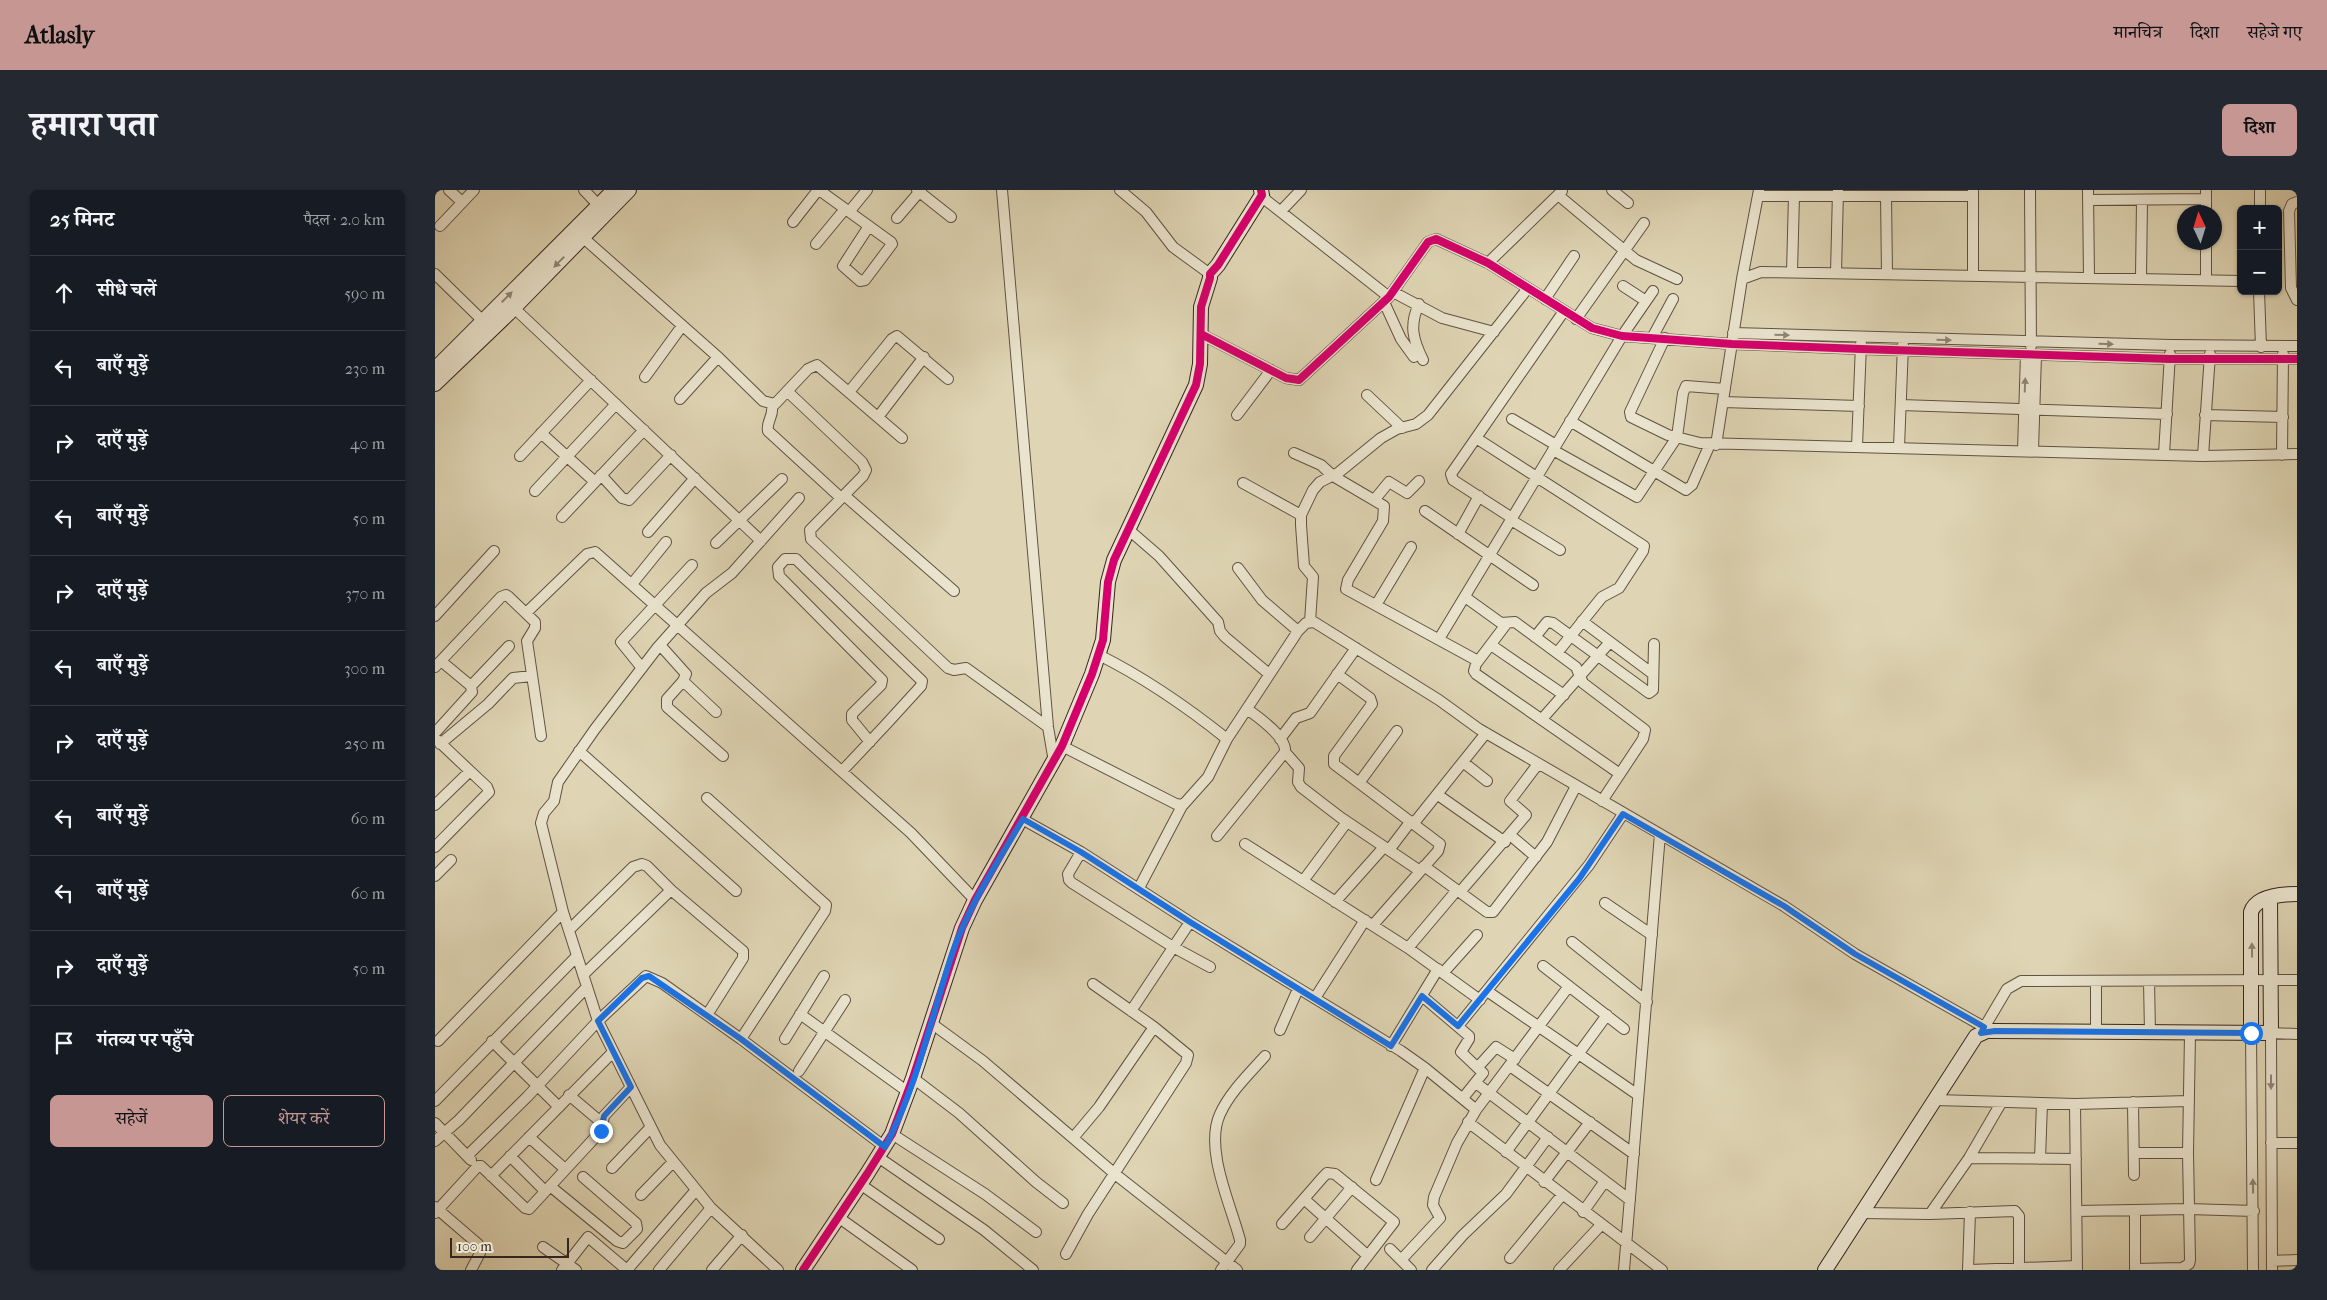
<!DOCTYPE html>
<html lang="hi">
<head>
<meta charset="utf-8">
<style>
	body { margin:0; font-family:"IM FELL French Canon","Noto Serif Devanagari",serif; background:#242831; color:#f1f3f6 }
	.controls { position:absolute; right:15px; top:15px; display:grid; overflow:hidden; border-radius:8px; box-shadow:0 1px 4px #0004 }
	.controls button { width:45px; height:45px; display:grid; place-items:center; padding:0; border:0; border-bottom:1px solid #363941; background:#171b24; color:#f1f3f6; font:25px sans-serif }
	.compass { position:absolute; left:1742px; top:15px; width:45px; height:45px; border-radius:50%; background:#171b24; box-shadow:0 1px 4px #0004; rotate:356deg }
	.scale { position:absolute; left:15px; bottom:12px; width:119px; box-sizing:border-box; padding-left:5px; border:2px solid #36261f; border-top:0; font-size:14px; line-height:18px; white-space:nowrap; color:#36261f; -webkit-text-stroke:4px #eae4ce; paint-order:stroke }
	.stop { position:absolute; width:15px; height:15px; margin:-11px; border:4px solid #1a73e8; border-radius:50%; background:#fff }
	.stop.end { background:#1a73e8; border-color:#fff; box-shadow:0 1px 5px #0008 }
	.list { margin:0; padding:0; list-style:none }
	h2 { display:flex; justify-content:space-between; align-items:center; height:65px; margin:0; padding:0 20px; font-size:21px }
	h2 small { font-size:16px; font-weight:400; color:#9ea1a6 }
	.list li { display:grid; grid-template-columns:32px 1fr auto; gap:15px; align-items:center; box-sizing:border-box; height:75px; padding:0 20px; border-top:1px solid #363941 }
	.list b { display:block; font-size:19px; white-space:nowrap }
	.list em { font-size:16px; font-style:normal; color:#9ea1a6 }
	.actions { display:flex; gap:10px; padding:15px 20px }
	.actions a { flex:1; padding:11px 0; border:1px solid #c59692; border-radius:8px; text-align:center; font-size:18px; color:#c59692 }
	.actions .main { background:#c59692; color:#111 }
	.icon { flex:none; width:28px; height:28px; fill:none; stroke:currentColor; stroke-width:2; stroke-linecap:round; stroke-linejoin:round }
	.map { position:relative; flex:none; width:1862px; height:1080px; overflow:hidden; border-radius:8px }
	header { display:flex; align-items:center; gap:30px; box-sizing:border-box; height:70px; padding:0 25px; background:#c59692; color:#111 }
	header strong { font-size:24px }
	nav { display:flex; gap:28px; margin-inline-start:auto; font-size:18px }
	.intro { display:flex; align-items:center; justify-content:space-between; box-sizing:border-box; height:120px; padding:0 30px }
	h1 { margin:0; font-size:35px }
	.button { padding:12px 22px; border-radius:8px; background:#c59692; color:#111; font-size:18px; font-weight:700 }
	main { display:flex; gap:30px; padding:0 30px }
	aside { flex:1; background:#171b24; border-radius:8px; box-shadow:0 1px 4px #0004 }
	.map>svg:first-child { display:block }
	.lines { fill:none; stroke-linecap:round; stroke-linejoin:round }
	.street-casing { stroke:#605244; stroke-width:12 }
	.secondary-casing { stroke:#36261f; stroke-width:16 }
	.street { stroke:#eae4ce; stroke-width:10 }
	.secondary { stroke:#eae4ce; stroke-width:14 }
	.cycleway-casing { stroke:#eae4ce; stroke-width:11 }
	.cycleway { stroke:#d6006c; stroke-width:8 }
	.oneway { fill:#908576 }
	.route { stroke:#1a73e8; stroke-width:6 }
</style>
</head>
<body>
<header>
<strong>Atlasly</strong>
<nav><a>मानचित्र</a><a>दिशा</a><a>सहेजे गए</a></nav>
</header>
<div class="intro"><h1>हमारा पता</h1><a class="button">दिशा</a></div>
<main>
<aside>
<h2>25 मिनट<small>पैदल · 2.0 km</small></h2>
<ul class="list">
<li><svg class="icon" aria-label="ahead" viewBox="0 0 24 24"><path d="M12 20V5M6 11l6-6 6 6"/></svg><div><b>सीधे चलें</b></div><em>590 m</em></li>
<li><svg class="icon" aria-label="left" viewBox="0 0 24 24"><path d="M17 20v-9H6M10 6l-5 5 5 5"/></svg><div><b>बाएँ मुड़ें</b></div><em>230 m</em></li>
<li><svg class="icon" aria-label="right" viewBox="0 0 24 24"><path d="M7 20v-9h11M14 6l5 5-5 5"/></svg><div><b>दाएँ मुड़ें</b></div><em>40 m</em></li>
<li><svg class="icon" aria-label="left" viewBox="0 0 24 24"><path d="M17 20v-9H6M10 6l-5 5 5 5"/></svg><div><b>बाएँ मुड़ें</b></div><em>50 m</em></li>
<li><svg class="icon" aria-label="right" viewBox="0 0 24 24"><path d="M7 20v-9h11M14 6l5 5-5 5"/></svg><div><b>दाएँ मुड़ें</b></div><em>370 m</em></li>
<li><svg class="icon" aria-label="left" viewBox="0 0 24 24"><path d="M17 20v-9H6M10 6l-5 5 5 5"/></svg><div><b>बाएँ मुड़ें</b></div><em>300 m</em></li>
<li><svg class="icon" aria-label="right" viewBox="0 0 24 24"><path d="M7 20v-9h11M14 6l5 5-5 5"/></svg><div><b>दाएँ मुड़ें</b></div><em>250 m</em></li>
<li><svg class="icon" aria-label="left" viewBox="0 0 24 24"><path d="M17 20v-9H6M10 6l-5 5 5 5"/></svg><div><b>बाएँ मुड़ें</b></div><em>60 m</em></li>
<li><svg class="icon" aria-label="left" viewBox="0 0 24 24"><path d="M17 20v-9H6M10 6l-5 5 5 5"/></svg><div><b>बाएँ मुड़ें</b></div><em>60 m</em></li>
<li><svg class="icon" aria-label="right" viewBox="0 0 24 24"><path d="M7 20v-9h11M14 6l5 5-5 5"/></svg><div><b>दाएँ मुड़ें</b></div><em>50 m</em></li>
<li><svg class="icon" aria-label="arrive" viewBox="0 0 24 24"><path d="M6 21V4h12l-3 4 3 4H6"/></svg><div><b>गंतव्य पर पहुँचे</b></div></li>
</ul>
<div class="actions"><a class="main">सहेजें</a><a>शेयर करें</a></div>
</aside>
<div class="map">
<svg width="1862" height="1080" viewBox="0 0 1862 1080">
	<rect width="100%" height="100%" fill="#dfd5b4"/>
	<filter id="stains"><feTurbulence type="fractalNoise" baseFrequency=".004" numOctaves="4"/><feColorMatrix values="0 0 0 0 .2 0 0 0 0 .09 0 0 0 0 .02 0 0 0 .5 -.17"/></filter>
	<radialGradient id="worn" r=".72"><stop offset=".6" stop-color="#630" stop-opacity="0"/><stop offset="1" stop-color="#630" stop-opacity=".3"/></radialGradient>
	<g class="lines">
		<defs>
			<path id="street" d="M 14,0 L 27,12
				M 149,0 L 167,19
				M 384,0 L 456,52 L 457,54 L 430,90 L 425,91 L 408,76 L 434,36
				M 482,0 L 516,27
				M 567,0 L 613,537 L 619,572
				M 685,0 L 711,22 L 738,57 L 775,84
				M 1177,0 L 1193,13
				M 1595,0 L 1596,156
				M 1653,0 L 1654,88
				M 1771,0 L 1771,22
				M 1825,0 L 1825,19
				M 1538,1 L 1538,86
				M 827,5 L 832,11 L 954,107
				M 1123,5 L 1201,70 L 1242,89
				M 1323,6 L 1538,6
				M 1451,6 L 1452,84
				M 1653,10 L 1771,9
				M 1862,12 L 1857,14 L 1854,21 L 1856,98 L 1862,110
				M 846,21 L 866,0
				M 414,22 L 432,0
				M 462,28 L 486,0
				M 358,32 L 383,0
				M 5,36 L 39,0
				M 144,44 L 283,167 L 328,211 L 340,214 L 373,179 L 382,175 L 467,248
				M 1771,52 L 1771,89
				M 381,54 L 410,19
				M 1053,73 L 1127,1
				M 1357,82 L 1359,6
				M 1401,83 L 1403,1
				M 0,84 L 48,131
				M 1706,88 L 1707,10
				M 1307,89 L 1326,82 L 1806,91
				M 1188,96 L 1211,111
				M 1824,101 L 1826,157
				M 958,102 L 1007,128 L 1059,142
				M 1110,109 L 1139,66
				M 949,112 L 966,149 L 979,167
				M 984,114 C 974,135 978,150 988,170
				M 79,118 L 326,351
				M 1141,129 L 1209,33
				M 1298,143 L 1736,155 L 1862,156
				M 766,144 L 851,188 L 864,190 L 954,107 L 993,52 L 1001,49 L 1053,73 L 1157,138 L 1187,146 L 1297,154 L 1426,159 L 1735,169 L 1862,169
				M 1217,148 L 1238,109
				M 1230,148 L 1195,222 L 1196,227 L 1233,245 L 1265,253 L 1768,266 L 1862,264
				M 210,187 L 247,136
				M 352,201 L 427,272 L 431,280 L 428,286 L 375,340 L 376,349 L 513,478 L 519,480 L 531,478 L 613,537
				M 414,202 L 457,149 L 462,146 L 513,189
				M 932,205 L 967,238
				M 245,209 L 283,167
				M 1288,212 L 1424,216
				M 337,215 C 339,227 331,231 333,241 L 406,308
				M 1466,215 L 1732,224
				M 802,225 L 836,180
				M 1770,225 L 1848,227
				M 443,227 L 489,167
				M 1077,229 L 1121,255
				M 1135,231 L 1251,300 L 1257,295 L 1275,254
				M 106,243 L 160,292
				M 1041,248 L 1209,356 L 1208,361 L 1184,398 L 1167,407 L 1122,463
				M 1281,255 L 1307,89 L 1324,0
				M 1422,256 L 1426,154
				M 1464,257 L 1468,155
				M 1118,260 L 1202,307 L 1242,247 L 1248,203 L 1251,196 L 1290,199
				M 1588,260 L 1591,164
				M 1598,260 L 1601,165
				M 859,263 L 886,275 L 898,286 L 949,316 L 948,331 L 913,390 L 911,399 L 1043,471
				M 1729,264 L 1735,164
				M 1847,265 L 1848,164
				M 85,266 L 156,190
				M 1768,266 L 1775,164
				M 166,285 L 187,308 L 194,310 L 236,265
				M 808,293 L 866,325
				M 100,301 L 181,214
				M 409,305 L 519,401
				M 940,309 L 954,292 L 972,303 L 984,291
				M 990,321 L 1098,395
				M 127,327 L 209,240
				M 1077,328 L 1018,290 L 1016,284 L 1129,121
				M 1076,330 L 1125,360
				M 694,340 L 724,366 L 783,432 L 785,441 L 790,447 L 834,484
				M 213,342 L 260,288
				M 1023,344 L 1044,306
				M 281,353 L 347,289
				M 803,378 L 827,410 L 863,441
				M 197,394 L 231,352
				M 1030,407 L 1066,433 L 1080,432 L 1141,477 L 1148,493 L 1210,540 L 1208,549 L 1167,611
				M 941,415 L 976,357
				M 91,423 L 152,364 L 160,362 L 476,643 L 540,710
				M 0,426 L 59,361
				M 1147,431 L 1218,484
				M 875,432 L 878,387 L 869,376 L 866,335 L 866,325 L 878,300 L 885,292 L 903,283 L 946,248 L 962,239 L 981,234 L 993,225 L 1093,98
				M 1072,433 L 1041,474 L 1039,481 L 1041,484 L 1185,584
				M 1100,447 L 1112,432 L 1118,433 L 1214,503 L 1218,500 L 1219,454
				M 1004,449 L 1187,146 L 1218,101
				M 225,455 L 251,484 L 248,491 L 232,509 L 232,517 L 288,566
				M 1056,455 L 1129,505
				M 664,465 C 710,488 752,517 792,549
				M 0,477 L 66,407 L 71,405 L 74,407 L 100,432 L 100,438 L 92,451 L 106,546
				M 207,478 L 186,452 L 257,375
				M 902,484 L 935,508 L 937,514 L 899,566 L 899,574 L 1005,654 L 1003,661 L 938,735
				M 248,491 L 281,522
				M 36,496 L 74,456
				M 1107,529 L 1175,452
				M 0,543 L 37,502 L 36,496 L 6,471
				M 0,548 L 52,597 L 54,602 L 0,657
				M 845,549 L 861,528 L 875,523 L 921,458
				M 5,554 L 53,514 L 78,488 L 97,486
				M 627,556 L 741,614 L 748,615 L 773,587 L 792,549 L 863,441 L 871,433 L 879,432 L 1004,510 L 1044,539 L 1349,716 L 1420,764 L 1549,837
				M 144,561 L 301,701
				M 850,562 L 864,578 L 863,592 L 866,597 L 905,627 L 985,681
				M 1028,572 L 1052,591
				M 407,581 C 434,553 460,525 486,496 L 487,491 L 369,377 L 361,369 L 350,369 L 343,377 L 344,386 L 447,490 L 446,495 L 417,524 L 417,530 L 435,552
				M 924,593 L 962,541
				M 1003,605 L 1070,652
				M 272,608 L 391,715 L 390,721 L 306,849
				M 0,615 L 34,582
				M 587,629 L 646,662 L 755,732 L 966,861 L 990,878 L 1039,918 L 1041,920 L 1022,953 L 999,1007 L 998,1015 L 1005,1028 L 966,1070
				M 979,633 L 1051,543
				M 1075,645 L 1101,667
				M 782,646 L 850,562 C 852,547 823,527 812,519
				M 810,654 L 973,758 L 1045,810
				M 954,660 L 976,631
				M 646,662 L 633,684 L 634,690 L 637,693 L 738,757 L 775,777
				M 989,676 L 1052,722 L 1058,722 L 1112,652 L 1141,596
				M 0,686 L 16,670
				M 868,691 L 912,632
				M 704,698 L 747,616
				M 1025,702 L 1091,625 L 1075,611 L 1103,574
				M 900,712 L 949,657
				M 1170,713 L 1217,745
				M 128,722 L 163,831 L 225,955 L 276,1018 L 343,1080
				M 135,739 L 198,677 L 207,674 L 212,676 L 236,700 L 308,761 L 308,768 L 272,825
				M 1137,752 L 1212,812
				M 973,758 L 1022,700
				M 1108,776 L 1189,839
				M 1008,783 L 1042,745
				M 148,785 L 236,700
				M 1661,791 L 1661,843
				M 1714,791 L 1715,843
				M 1052,801 L 1203,905
				M 987,806 L 1034,846 L 1034,849 L 1026,862 L 1048,883 L 1028,908
				M 880,808 L 930,730
				M 696,821 L 755,732
				M 365,824 L 473,902
				M 496,833 L 548,871 L 680,984 L 802,1080
				M 1023,836 L 1154,675 L 1188,624
				M 845,840 L 863,799
				M 1546,843 L 1572,799 L 1586,791 L 1862,790
				M 1816,843 L 1818,1080
				M 350,849 L 389,786
				M 3,851 L 128,722 L 106,633 L 109,623 L 119,611 L 123,592 L 160,539 L 223,457 L 271,403 L 297,383 L 364,308
				M 57,851 L 124,917
				M 956,856 L 1003,779
				M 1075,876 L 1199,964
				M 1043,877 L 1061,857 L 1080,869
				M 364,881 L 410,810
				M 478,888 L 524,923 L 601,992 L 628,1013
				M 1041,893 L 1195,1010
				M 134,905 L 167,933
				M 1500,910 L 1640,914 L 1754,911
				M 0,911 L 142,766
				M 1698,912 L 1699,985
				M 1640,914 L 1642,1080
				M 1041,920 L 1134,796
				M 1033,932 L 1227,1080
				M 0,933 L 36,970
				M 457,944 L 550,1004 L 601,1042
				M 94,947 L 130,979
				M 638,948 L 664,917 L 719,837
				M 0,951 L 24,930 L 151,798
				M 1836,953 L 1862,953
				M 1071,962 L 1172,825
				M 1699,963 L 1753,963
				M 32,966 L 92,907 L 163,831 L 211,786 L 227,793 L 306,849 L 450,957
				M 75,966 L 110,1001
				M 443,967 L 549,1040 L 598,1080
				M 1534,968 L 1641,969
				M 1605,969 L 1607,913
				M 177,978 L 216,937
				M 56,986 L 178,862
				M 941,990 L 990,878
				M 1109,992 L 1155,932
				M 425,994 L 504,1049
				M 115,996 L 182,1051 L 188,1053 L 202,1039 L 201,1033 L 148,987
				M 206,1005 L 238,972
				M 869,1009 L 933,1066
				M 0,1017 L 43,1054 L 45,1063 L 36,1080
				M 1700,1020 L 1700,1080
				M 1642,1021 L 1754,1019 L 1819,1021
				M 1148,1022 L 1170,991
				M 0,1023 L 43,976 L 46,976 L 90,1018 L 94,1019 L 166,941 L 169,926 L 196,897
				M 1428,1023 L 1495,1024 L 1580,1021 L 1584,1026 L 1584,1078
				M 1495,1024 L 1534,968 L 1566,913
				M 403,1027 L 477,1080
				M 847,1034 L 888,987 L 892,983 L 900,984 L 959,1032 L 922,1080
				M 875,1047 L 917,997
				M 108,1057 L 141,1080
				M 955,1059 L 976,1080
				M 631,1064 L 653,1024 L 751,873 L 753,865 L 719,837 L 658,794
				M 1075,1068 L 1127,1005
				M 1837,1071 L 1862,1070
				M 1700,1079 L 1747,1078 L 1754,1074 L 1755,1070 L 1753,963 L 1755,844
				M 127,1080 L 153,1047 L 192,1080
				M 192,1080 L 261,1000
				M 224,1080 L 276,1018
				M 277,1080 L 307,1045
				M 786,1080 L 805,1054 L 805,1050 C 796,1015 769,959 785,924 C 795,902 814,884 830,866
				M 997,1080 L 1028,1045 L 1071,1004 L 1113,947
				M 1124,1080 L 1166,1035
				M 1189,1080 L 1225,644
				M 1533,1080 L 1535,1022
				M 1535,1080 L 1642,1076
				M 1837,1080 L 1836,843 L 1862,844"/>
			<path id="secondary" d="M 0,179 L 179,0
				M 0,194 L 73,124 L 194,0
				M 1816,843 L 1816,722 C 1821,706 1848,704 1862,704
				M 368,1080 L 432,984 L 457,944 L 478,888 L 527,738 L 540,710 L 627,556 L 657,484 L 668,450 L 673,392 L 679,370 L 761,195 L 765,174 L 766,117 L 775,88 L 775,84 L 783,75 L 827,5 L 826,0
				M 1390,1080 L 1541,846 L 1552,841 L 1560,841 L 1836,843 L 1835,708"/>
		</defs>
		<use href="#street" class="street-casing"/>
		<use href="#secondary" class="secondary-casing"/>
		<use href="#street" class="street"/>
		<use href="#secondary" class="secondary"/>
		<defs>
			<path id="cycleway" d="M 766,144 L 851,188 L 864,190 L 954,107 L 993,52 L 1001,49 L 1053,73 L 1157,138 L 1187,146 L 1297,154 L 1426,159 L 1735,169 L 1862,169
				M 368,1080 L 432,984 L 457,944 L 478,888 L 527,738 L 540,710 L 627,556 L 657,484 L 668,450 L 673,392 L 679,370 L 761,195 L 765,174 L 766,117 L 775,88 L 775,84 L 783,75 L 827,5 L 826,0"/>
		</defs>
		<use href="#cycleway" class="cycleway-casing"/>
		<use href="#cycleway" class="cycleway"/>
	</g>
	<defs><path id="oneway-solid" d="M-6-.8H1V-3.2L6.5 0L1 3.2V.8H-6Z" transform="scale(1.25)"/></defs>
	<g class="oneway">
		<use href="#oneway-solid" transform="translate(124 72) rotate(134)"/>
		<use href="#oneway-solid" transform="translate(72 107) rotate(-45)"/>
		<use href="#oneway-solid" transform="translate(1347 145) rotate(2)"/>
		<use href="#oneway-solid" transform="translate(1509 150) rotate(1)"/>
		<use href="#oneway-solid" transform="translate(1671 154) rotate(2)"/>
		<use href="#oneway-solid" transform="translate(1590 195) rotate(-88)"/>
		<use href="#oneway-solid" transform="translate(1817 760) rotate(-91)"/>
		<use href="#oneway-solid" transform="translate(1836 892) rotate(90)"/>
		<use href="#oneway-solid" transform="translate(1818 996) rotate(-91)"/>
	</g>
	<g class="lines">
		<path class="route" d="M 166,941 L 169,926 L 196,897 L 163,831 L 207,788 L 214,786 L 306,849 L 450,957 C 482,897 496,828 517,764 C 534,715 562,673 588,629 L 646,662 L 755,732 L 956,856 L 987,806 L 1023,836 L 1144,689 L 1188,624 L 1349,716 L 1420,764 L 1549,837 L 1546,843 L 1560,841 L 1816,843"/>
	</g>
	<rect width="100%" height="100%" filter="url(#stains)"/>
	<rect width="100%" height="100%" fill="url(#worn)"/>
</svg>
<div class="controls">
<button>+</button>
<button>−</button>
</div>
<svg class="compass" viewBox="-18 -18 36 36"><path d="M0-13l5 13h-10z" fill="#e53935"/><path d="M0 13l5-13h-10z" fill="#9ea1a6"/></svg>
<div class="scale">100 m</div>
<div class="stop" style="left:1816px;top:843px"></div>
<div class="stop end" style="left:166px;top:941px"></div>
</div>
</main>
</body>
</html>
